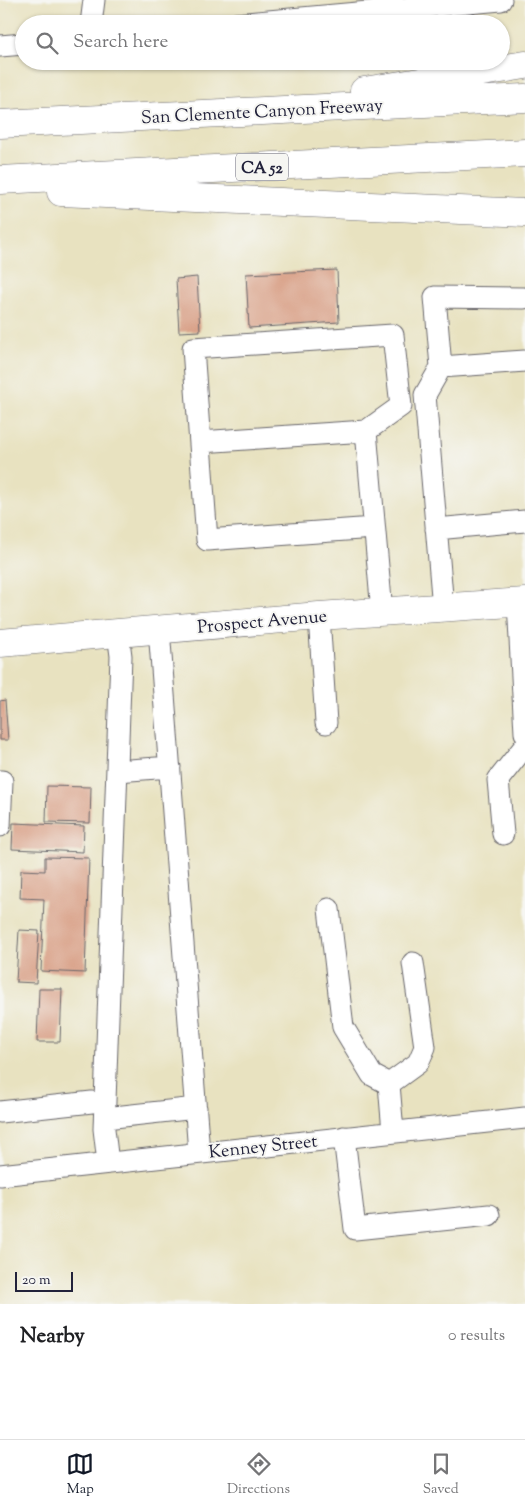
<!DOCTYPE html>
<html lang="en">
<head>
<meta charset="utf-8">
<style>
	body { margin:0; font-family:"Sorts Mill Goudy",serif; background:#f2f2f2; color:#202124 }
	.scale { position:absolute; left:15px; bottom:12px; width:58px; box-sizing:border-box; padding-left:5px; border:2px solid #22223b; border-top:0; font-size:14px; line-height:18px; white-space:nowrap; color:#22223b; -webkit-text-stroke:4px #f6f6f2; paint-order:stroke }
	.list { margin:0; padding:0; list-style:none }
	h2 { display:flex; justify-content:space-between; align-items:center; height:65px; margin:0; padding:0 20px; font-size:21px }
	h2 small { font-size:16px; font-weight:400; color:#757577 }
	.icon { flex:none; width:28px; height:28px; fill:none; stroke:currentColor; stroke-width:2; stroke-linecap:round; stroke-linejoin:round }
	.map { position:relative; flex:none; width:525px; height:1304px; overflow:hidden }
	.search { position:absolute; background:#fff; box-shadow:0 1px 4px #0004; left:15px; right:15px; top:15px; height:55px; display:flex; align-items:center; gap:12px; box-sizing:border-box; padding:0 18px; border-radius:28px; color:#757577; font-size:19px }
	.sheet { height:135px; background:#fff }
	nav { display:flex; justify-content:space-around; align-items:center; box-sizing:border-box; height:70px; border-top:1px solid #e0e0e0; background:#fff; font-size:14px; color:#757577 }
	nav a { display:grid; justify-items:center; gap:2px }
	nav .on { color:#111827 }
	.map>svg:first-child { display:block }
	.building { fill:#d89e84 }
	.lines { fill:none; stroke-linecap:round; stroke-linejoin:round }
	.minor-casing { stroke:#67656a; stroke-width:23 }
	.major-casing { stroke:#67656a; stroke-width:29 }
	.highway-casing { stroke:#67656a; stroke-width:29 }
	.minor { stroke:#fff; stroke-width:21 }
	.major { stroke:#fff; stroke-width:28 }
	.highway { stroke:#fff; stroke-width:28 }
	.labels { text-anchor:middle; stroke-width:4; stroke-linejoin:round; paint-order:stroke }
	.shield { fill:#f6f6f2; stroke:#626272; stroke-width:1 }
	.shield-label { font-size:16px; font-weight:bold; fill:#22223b }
	.street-label { font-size:18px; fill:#22223b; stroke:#f6f6f2 }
</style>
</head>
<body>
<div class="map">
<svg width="525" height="1304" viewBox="0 0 525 1304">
	<rect width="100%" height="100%" fill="#f6f6f2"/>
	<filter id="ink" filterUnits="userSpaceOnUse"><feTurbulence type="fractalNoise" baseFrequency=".02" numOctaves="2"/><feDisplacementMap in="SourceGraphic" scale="10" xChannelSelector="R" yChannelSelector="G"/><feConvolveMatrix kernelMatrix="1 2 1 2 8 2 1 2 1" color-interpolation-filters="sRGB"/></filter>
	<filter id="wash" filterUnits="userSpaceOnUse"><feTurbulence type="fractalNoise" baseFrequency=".0096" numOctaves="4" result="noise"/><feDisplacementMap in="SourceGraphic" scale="20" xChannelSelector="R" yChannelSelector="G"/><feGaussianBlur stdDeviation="1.12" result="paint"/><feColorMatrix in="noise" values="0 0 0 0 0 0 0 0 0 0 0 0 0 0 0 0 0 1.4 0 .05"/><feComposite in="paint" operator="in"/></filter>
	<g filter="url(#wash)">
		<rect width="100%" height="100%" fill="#e8e2c0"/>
		<g id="blocks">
			<path class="building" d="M 337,270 L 339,322 L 249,328 L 246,274 Z
				M 197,277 L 200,331 L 179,332 L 176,279 Z
				M 5,700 L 8,740 L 0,740 L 0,701 Z
				M 47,786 L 91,787 L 90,823 L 46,822 Z
				M 13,823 L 84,826 L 83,852 L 12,849 Z
				M 45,857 L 89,858 L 85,973 L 41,971 L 44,899 L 20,898 L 21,870 L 45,871 Z
				M 19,930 L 39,931 L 36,983 L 16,982 Z
				M 39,989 L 62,989 L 60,1042 L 37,1042 Z"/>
		</g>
	</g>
	<g filter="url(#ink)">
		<use href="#blocks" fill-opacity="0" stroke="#67656a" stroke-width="1"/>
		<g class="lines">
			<defs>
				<path id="minor" d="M 91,24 L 94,0
					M 236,24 L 501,0
					M 0,46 L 24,44
					M 441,367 L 525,361
					M 200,442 L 366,431
					M 374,528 L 207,540 L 193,348 L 393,335 L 401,406 L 366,431 L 382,612
					M 436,529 L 525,521
					M 518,602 L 525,733
					M 443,608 L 425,395 L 441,367 L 435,297 L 524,298
					M 319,616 L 326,723
					M 159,629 L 199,1153
					M 117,771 L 170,767
					M 0,781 L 2,781 L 0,826
					M 503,834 L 498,780 L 525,746
					M 329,909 L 343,1027 L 372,1075 L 389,1084 L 393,1132
					M 389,1084 L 418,1063 L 425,1047 L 413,963
					M 0,1112 L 92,1102
					M 105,1118 L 196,1108
					M 344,1137 L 355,1229 L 489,1215
					M 108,1163 L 104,1129 L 121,656 L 118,633
					M 0,1175 L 525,1118"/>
				<path id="major" d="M 0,643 L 319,616 L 525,602"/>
				<path id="highway" d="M 364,91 L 525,65
					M 0,124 L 525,98
					M 0,180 L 525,153
					M 61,192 L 525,213"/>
			</defs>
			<use href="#minor" class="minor-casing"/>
			<use href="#major" class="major-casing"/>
			<use href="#highway" class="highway-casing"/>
			<use href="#minor" class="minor"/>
			<use href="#major" class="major"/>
			<use href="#highway" class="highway"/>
		</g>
	</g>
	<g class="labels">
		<rect class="shield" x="236" y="153.5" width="52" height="27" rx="4"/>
		<g class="shield-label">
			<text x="262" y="173">CA 52</text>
		</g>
		<g class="street-label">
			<text transform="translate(262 111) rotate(-3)" y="6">San Clemente Canyon Freeway</text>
			<text transform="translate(262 621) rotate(-5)" y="6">Prospect Avenue</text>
			<text transform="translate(263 1146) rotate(-6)" y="6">Kenney Street</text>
		</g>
	</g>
</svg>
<div class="scale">20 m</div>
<div class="search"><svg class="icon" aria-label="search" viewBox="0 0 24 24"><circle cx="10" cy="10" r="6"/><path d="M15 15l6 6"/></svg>Search here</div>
</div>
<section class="sheet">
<h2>Nearby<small>0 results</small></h2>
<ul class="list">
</ul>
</section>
<nav>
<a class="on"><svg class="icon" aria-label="map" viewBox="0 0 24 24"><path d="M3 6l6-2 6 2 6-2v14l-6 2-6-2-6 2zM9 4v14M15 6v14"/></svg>Map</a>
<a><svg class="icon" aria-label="directions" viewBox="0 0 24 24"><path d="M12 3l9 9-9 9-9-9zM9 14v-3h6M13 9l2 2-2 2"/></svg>Directions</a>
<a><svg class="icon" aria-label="saved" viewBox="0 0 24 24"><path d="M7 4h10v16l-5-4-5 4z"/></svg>Saved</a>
</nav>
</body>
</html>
